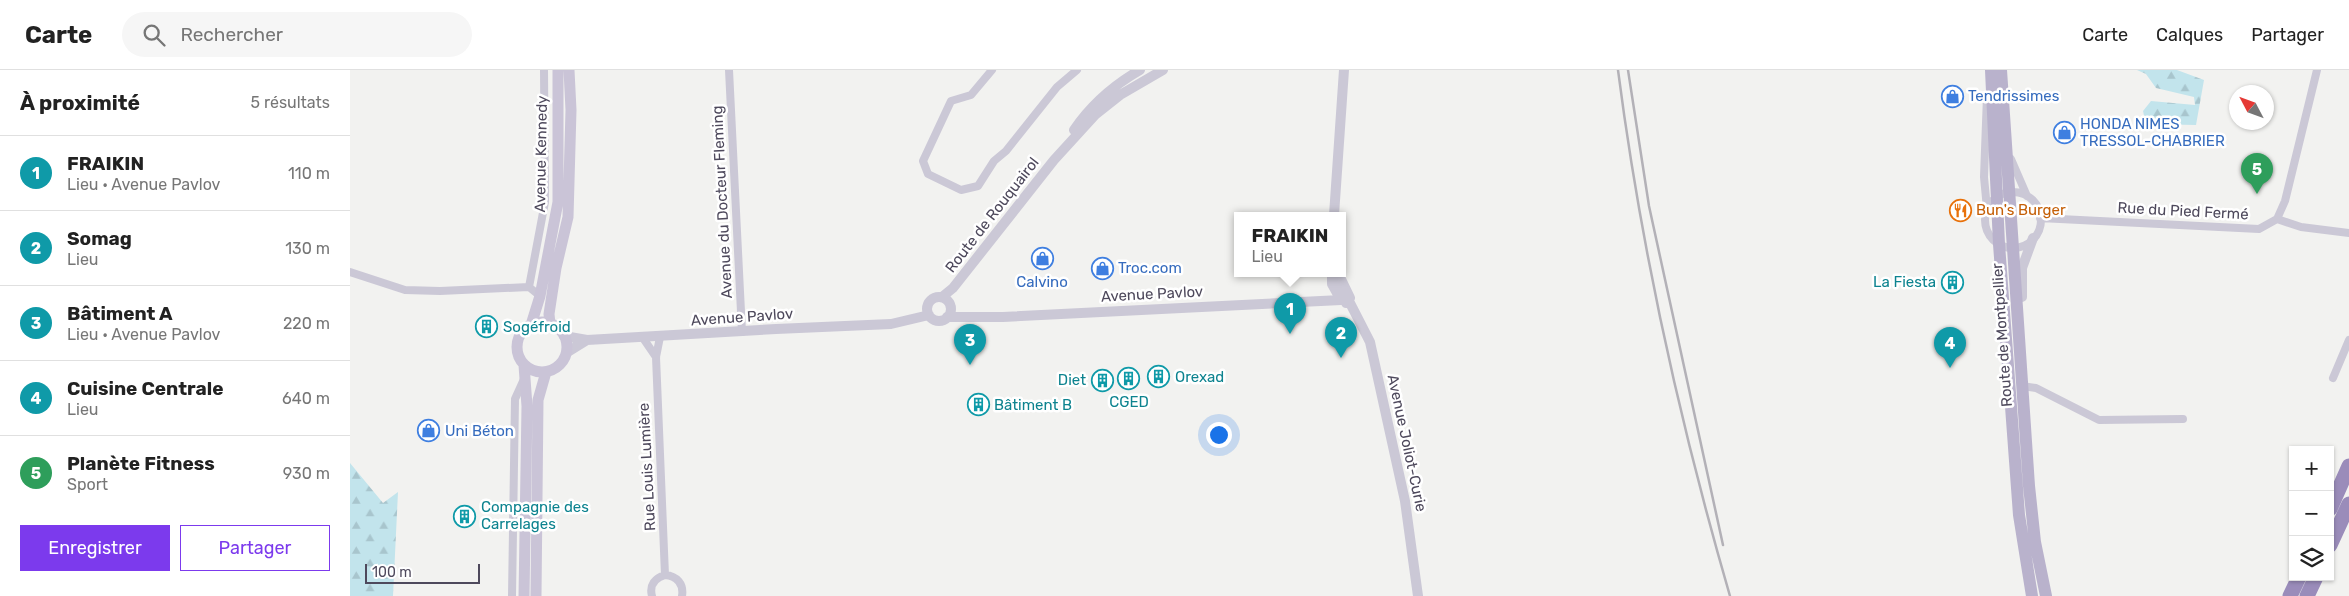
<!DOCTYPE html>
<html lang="fr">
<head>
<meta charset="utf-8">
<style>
	body { margin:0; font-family:Rubik,sans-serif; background:#f6f6f6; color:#222 }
	.controls { position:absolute; right:15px; bottom:15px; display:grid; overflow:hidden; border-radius:0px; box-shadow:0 1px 4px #0004 }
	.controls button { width:45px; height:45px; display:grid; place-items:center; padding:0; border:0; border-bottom:1px solid #e0e0e0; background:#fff; color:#222; font:25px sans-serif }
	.compass { position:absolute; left:1879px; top:15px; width:45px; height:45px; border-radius:50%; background:#fff; box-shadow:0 1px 4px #0004; rotate:311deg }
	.scale { position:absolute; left:15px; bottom:12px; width:115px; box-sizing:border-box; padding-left:5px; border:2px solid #4e495c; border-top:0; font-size:14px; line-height:18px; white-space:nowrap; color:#4e495c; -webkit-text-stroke:4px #fff; paint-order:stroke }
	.you { position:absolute; left:868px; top:364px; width:18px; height:18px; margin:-12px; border:4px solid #fff; border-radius:50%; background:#1a73e8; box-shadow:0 0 0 8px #1a73e833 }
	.badge { display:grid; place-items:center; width:32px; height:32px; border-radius:50%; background:#7c3aed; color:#fff; font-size:16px; font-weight:700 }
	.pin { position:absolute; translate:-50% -41px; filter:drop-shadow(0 1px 2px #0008) }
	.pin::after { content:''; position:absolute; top:26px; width:18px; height:15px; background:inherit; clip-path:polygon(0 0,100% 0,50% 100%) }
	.popup { position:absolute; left:884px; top:142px; width:112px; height:65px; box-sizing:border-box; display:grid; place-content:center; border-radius:0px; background:#fff; filter:drop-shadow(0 1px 4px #0005); font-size:16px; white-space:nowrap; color:#767676 }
	.popup b { font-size:19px; color:#222 }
	.popup::after { content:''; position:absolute; left:50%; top:100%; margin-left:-10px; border:10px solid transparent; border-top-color:#fff }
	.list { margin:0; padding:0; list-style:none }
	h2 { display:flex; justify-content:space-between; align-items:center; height:65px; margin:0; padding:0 20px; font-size:21px }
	h2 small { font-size:16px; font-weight:400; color:#767676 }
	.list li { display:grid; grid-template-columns:32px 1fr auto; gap:15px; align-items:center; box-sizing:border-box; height:75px; padding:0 20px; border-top:1px solid #e0e0e0 }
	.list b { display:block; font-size:19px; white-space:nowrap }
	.list p { margin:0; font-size:16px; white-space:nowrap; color:#767676 }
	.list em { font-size:16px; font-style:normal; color:#767676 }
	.actions { display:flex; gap:10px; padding:15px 20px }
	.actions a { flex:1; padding:11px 0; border:1px solid #7c3aed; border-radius:0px; text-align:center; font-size:18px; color:#7c3aed }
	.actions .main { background:#7c3aed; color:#fff }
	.icon { flex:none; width:28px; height:28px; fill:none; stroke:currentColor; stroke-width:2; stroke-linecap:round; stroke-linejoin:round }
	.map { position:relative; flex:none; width:1999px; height:526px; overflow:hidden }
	header { display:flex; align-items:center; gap:30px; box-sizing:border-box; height:70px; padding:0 25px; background:#fff; border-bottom:1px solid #e0e0e0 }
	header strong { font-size:24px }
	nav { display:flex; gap:28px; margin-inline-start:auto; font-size:18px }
	.search { width:350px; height:45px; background:#f6f6f6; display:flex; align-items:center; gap:12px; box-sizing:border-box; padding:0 18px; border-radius:28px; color:#767676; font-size:19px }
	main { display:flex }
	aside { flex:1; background:#fff }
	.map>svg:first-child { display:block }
	.forest { fill:url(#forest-firs) }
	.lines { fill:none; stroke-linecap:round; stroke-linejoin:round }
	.minor { stroke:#cbc8d6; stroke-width:8 }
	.tertiary { stroke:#cbc8d6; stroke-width:10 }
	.secondary { stroke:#cac4d7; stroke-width:11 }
	.primary { stroke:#b9b2cc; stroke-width:12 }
	.motorway { stroke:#9a8cba; stroke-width:15 }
	.rail { stroke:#b3b1b7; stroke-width:2.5 }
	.labels { text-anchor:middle; stroke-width:5; stroke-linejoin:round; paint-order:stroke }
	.shop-label { font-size:15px; fill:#366cbe; stroke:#fff; text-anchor:start }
	.street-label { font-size:15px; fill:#4e495c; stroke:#fff }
	.food-label { font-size:15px; fill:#c56008; stroke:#fff; text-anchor:start }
	.culture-label { font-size:15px; fill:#0d838f; stroke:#fff; text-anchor:start }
</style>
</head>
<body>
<header>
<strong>Carte</strong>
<div class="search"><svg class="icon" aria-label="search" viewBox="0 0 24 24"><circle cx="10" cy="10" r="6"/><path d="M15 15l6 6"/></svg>Rechercher</div>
<nav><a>Carte</a><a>Calques</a><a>Partager</a></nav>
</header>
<main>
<aside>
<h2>À proximité<small>5 résultats</small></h2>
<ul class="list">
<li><span class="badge" style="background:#0f9aa8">1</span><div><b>FRAIKIN</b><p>Lieu · Avenue Pavlov</p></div><em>110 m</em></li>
<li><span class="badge" style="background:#0f9aa8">2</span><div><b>Somag</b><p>Lieu</p></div><em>130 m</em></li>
<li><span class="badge" style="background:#0f9aa8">3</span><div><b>Bâtiment A</b><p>Lieu · Avenue Pavlov</p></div><em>220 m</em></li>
<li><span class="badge" style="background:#0f9aa8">4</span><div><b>Cuisine Centrale</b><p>Lieu</p></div><em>640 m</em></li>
<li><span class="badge" style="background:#2e9e5b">5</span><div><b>Planète Fitness</b><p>Sport</p></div><em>930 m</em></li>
</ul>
<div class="actions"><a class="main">Enregistrer</a><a>Partager</a></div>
</aside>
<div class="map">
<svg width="1999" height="526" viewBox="0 0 1999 526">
	<defs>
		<pattern id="forest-firs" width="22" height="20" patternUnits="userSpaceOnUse" patternTransform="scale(1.25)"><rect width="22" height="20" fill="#c2e4ec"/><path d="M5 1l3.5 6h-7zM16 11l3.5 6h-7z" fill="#a8c5cd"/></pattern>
	</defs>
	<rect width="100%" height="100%" fill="#f2f2f0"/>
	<path class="forest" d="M 1787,0 L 1827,0 L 1854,10 L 1846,55 L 1796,54 L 1793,41 L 1801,31 L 1845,35 L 1844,27 L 1806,18 L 1796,4 Z
		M 0,393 L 33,433 L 48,422 L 43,526 L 0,526 Z"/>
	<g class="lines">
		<path class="minor" d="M 379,0 L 392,262
			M 642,0 L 621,25 L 601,31 L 573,91 L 578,104 L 611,120 L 628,116 L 644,91 L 656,81 L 707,17 L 727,0
			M 1637,26 L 1634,107 L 1637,139
			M 1661,89 L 1677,126
			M1635 150a28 28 0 1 1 56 0a28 28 0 1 1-56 0Z
			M 1690,148 L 1909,159 L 1927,149 L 1951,157 L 1999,163
			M 1927,149 L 1935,131 L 1967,0
			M 0,202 L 55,220 L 90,221 L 179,217 L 190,226
			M 179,217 L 195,132 L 194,0
			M 310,267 L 306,287 L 315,505
			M 293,268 L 306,287
			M 1983,308 L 1999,270
			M 1672,316 L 1686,318 L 1749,350 L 1833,349
			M 162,526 L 165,329 L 175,307
			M 302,526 C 299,515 305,508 315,505 C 327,506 334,514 332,526"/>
		<path class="tertiary" d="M 724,60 C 741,35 764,15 790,0
			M 984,145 L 994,0
			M 982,203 L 982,214 L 991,230
			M 988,203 L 1000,228 L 996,233
			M 592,227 L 603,218 L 704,90 L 746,44 L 770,25 L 813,0
			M 1672,227 L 1672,198 L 1683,168
			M577 239a12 12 0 1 1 24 0a12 12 0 1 1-24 0Z
			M 999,231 L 1020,272 L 1055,431 L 1068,526
			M 597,247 L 653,247 L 991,230
			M 214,266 L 237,270 L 426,259 L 541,254 L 579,245
			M 216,283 L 237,270"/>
		<path class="secondary" d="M167 277a25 25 0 1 1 50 0a25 25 0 1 1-50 0Z
			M 200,254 L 199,244 L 206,198 L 218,147 L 221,40 L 219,0
			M 181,255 L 190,226 L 208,132 L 208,0
			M 174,526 L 177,336 L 174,295
			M 186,526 L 188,330 L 196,302"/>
		<path class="primary" d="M 1641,0 L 1649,174 L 1669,445 L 1682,526
			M 1651,0 L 1679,416 L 1685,472 L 1696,526"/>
		<path class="motorway" d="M 1980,439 L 1999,396
			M 1980,475 L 1999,434
			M 1940,526 L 1949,507
			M 1957,526 L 1966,507"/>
		<path class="rail" d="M 1268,0 C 1291,178 1330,354 1380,526
			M 1278,0 L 1299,136 L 1373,475"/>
	</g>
	<defs>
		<symbol id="shop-ring" viewBox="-11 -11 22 22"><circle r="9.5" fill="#fff" stroke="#3f7fe0" stroke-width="1.5"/><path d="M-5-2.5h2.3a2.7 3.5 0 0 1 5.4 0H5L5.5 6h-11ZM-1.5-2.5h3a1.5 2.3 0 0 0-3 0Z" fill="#3f7fe0"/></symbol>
		<symbol id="restaurant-ring" viewBox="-11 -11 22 22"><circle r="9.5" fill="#fff" stroke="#e8710a" stroke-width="1.5"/><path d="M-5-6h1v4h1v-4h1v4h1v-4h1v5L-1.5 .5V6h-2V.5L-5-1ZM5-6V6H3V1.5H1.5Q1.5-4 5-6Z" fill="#e8710a"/></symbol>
		<symbol id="building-ring" viewBox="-11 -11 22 22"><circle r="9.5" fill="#fff" stroke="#0f9aa8" stroke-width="1.5"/><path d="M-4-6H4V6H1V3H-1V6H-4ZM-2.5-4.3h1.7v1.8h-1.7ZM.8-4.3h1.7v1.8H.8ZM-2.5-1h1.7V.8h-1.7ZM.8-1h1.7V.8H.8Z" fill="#0f9aa8"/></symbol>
	</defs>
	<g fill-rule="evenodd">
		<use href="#shop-ring" x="1590" y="14" width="25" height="25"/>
		<use href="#shop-ring" x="1702" y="50" width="25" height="25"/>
		<use href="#restaurant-ring" x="1598" y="128" width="25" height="25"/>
		<use href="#shop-ring" x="680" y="176" width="25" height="25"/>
		<use href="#shop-ring" x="740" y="186" width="25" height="25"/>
		<use href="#building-ring" x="1590" y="200" width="25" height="25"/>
		<use href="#building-ring" x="124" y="244" width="25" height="25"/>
		<use href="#building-ring" x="796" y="294" width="25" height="25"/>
		<use href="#building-ring" x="766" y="296" width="25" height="25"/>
		<use href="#building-ring" x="740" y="298" width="25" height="25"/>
		<use href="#building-ring" x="616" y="322" width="25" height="25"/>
		<use href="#shop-ring" x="66" y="348" width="25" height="25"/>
		<use href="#building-ring" x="102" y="434" width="25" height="25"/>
	</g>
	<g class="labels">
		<g class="shop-label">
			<text x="1618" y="31">Tendrissimes</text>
			<text x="1730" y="59">HONDA NIMES<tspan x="1730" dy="17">TRESSOL-CHABRIER</tspan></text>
			<text x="768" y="203">Troc.com</text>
			<text x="692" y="217" text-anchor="middle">Calvino</text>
			<text x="95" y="366">Uni Béton</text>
		</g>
		<g class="street-label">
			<text transform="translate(191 84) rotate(-89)" y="5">Avenue Kennedy</text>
			<text transform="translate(372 132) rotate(-93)" y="5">Avenue du Docteur Fleming</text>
			<text transform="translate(1833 141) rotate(3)" y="5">Rue du Pied Fermé</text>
			<text transform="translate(642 145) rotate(-52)" y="5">Route de Rouquairol</text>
			<text transform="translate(802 224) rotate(-3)" y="5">Avenue Pavlov</text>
			<text transform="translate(392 247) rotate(-4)" y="5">Avenue Pavlov</text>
			<text transform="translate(1652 265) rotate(-94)" y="5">Route de Montpellier</text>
			<text transform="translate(1057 373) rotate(78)" y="5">Avenue Joliot-Curie</text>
			<text transform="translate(297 397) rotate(-93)" y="5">Rue Louis Lumière</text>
		</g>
		<g class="food-label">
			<text x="1626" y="145">Bun's Burger</text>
		</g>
		<g class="culture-label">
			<text x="1586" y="217" text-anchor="end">La Fiesta</text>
			<text x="153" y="262">Sogéfroid</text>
			<text x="825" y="312">Orexad</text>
			<text x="736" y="315" text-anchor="end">Diet</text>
			<text x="779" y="337" text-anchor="middle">CGED</text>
			<text x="644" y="340">Bâtiment B</text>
			<text x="131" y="442">Compagnie des<tspan x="131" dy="17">Carrelages</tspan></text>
		</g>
	</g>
</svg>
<div class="controls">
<button>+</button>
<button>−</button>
<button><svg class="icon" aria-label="layers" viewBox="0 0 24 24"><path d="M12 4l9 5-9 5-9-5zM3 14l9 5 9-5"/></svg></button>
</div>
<svg class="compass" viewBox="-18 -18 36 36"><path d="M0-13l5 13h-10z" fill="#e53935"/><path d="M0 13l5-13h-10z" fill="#767676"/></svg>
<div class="scale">100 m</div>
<div class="you"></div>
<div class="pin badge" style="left:940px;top:264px;background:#0f9aa8">1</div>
<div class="popup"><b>FRAIKIN</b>Lieu</div>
<div class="pin badge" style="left:991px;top:288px;background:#0f9aa8">2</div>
<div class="pin badge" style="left:620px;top:295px;background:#0f9aa8">3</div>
<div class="pin badge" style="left:1600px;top:298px;background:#0f9aa8">4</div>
<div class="pin badge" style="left:1907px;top:124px;background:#2e9e5b">5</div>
</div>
</main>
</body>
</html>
